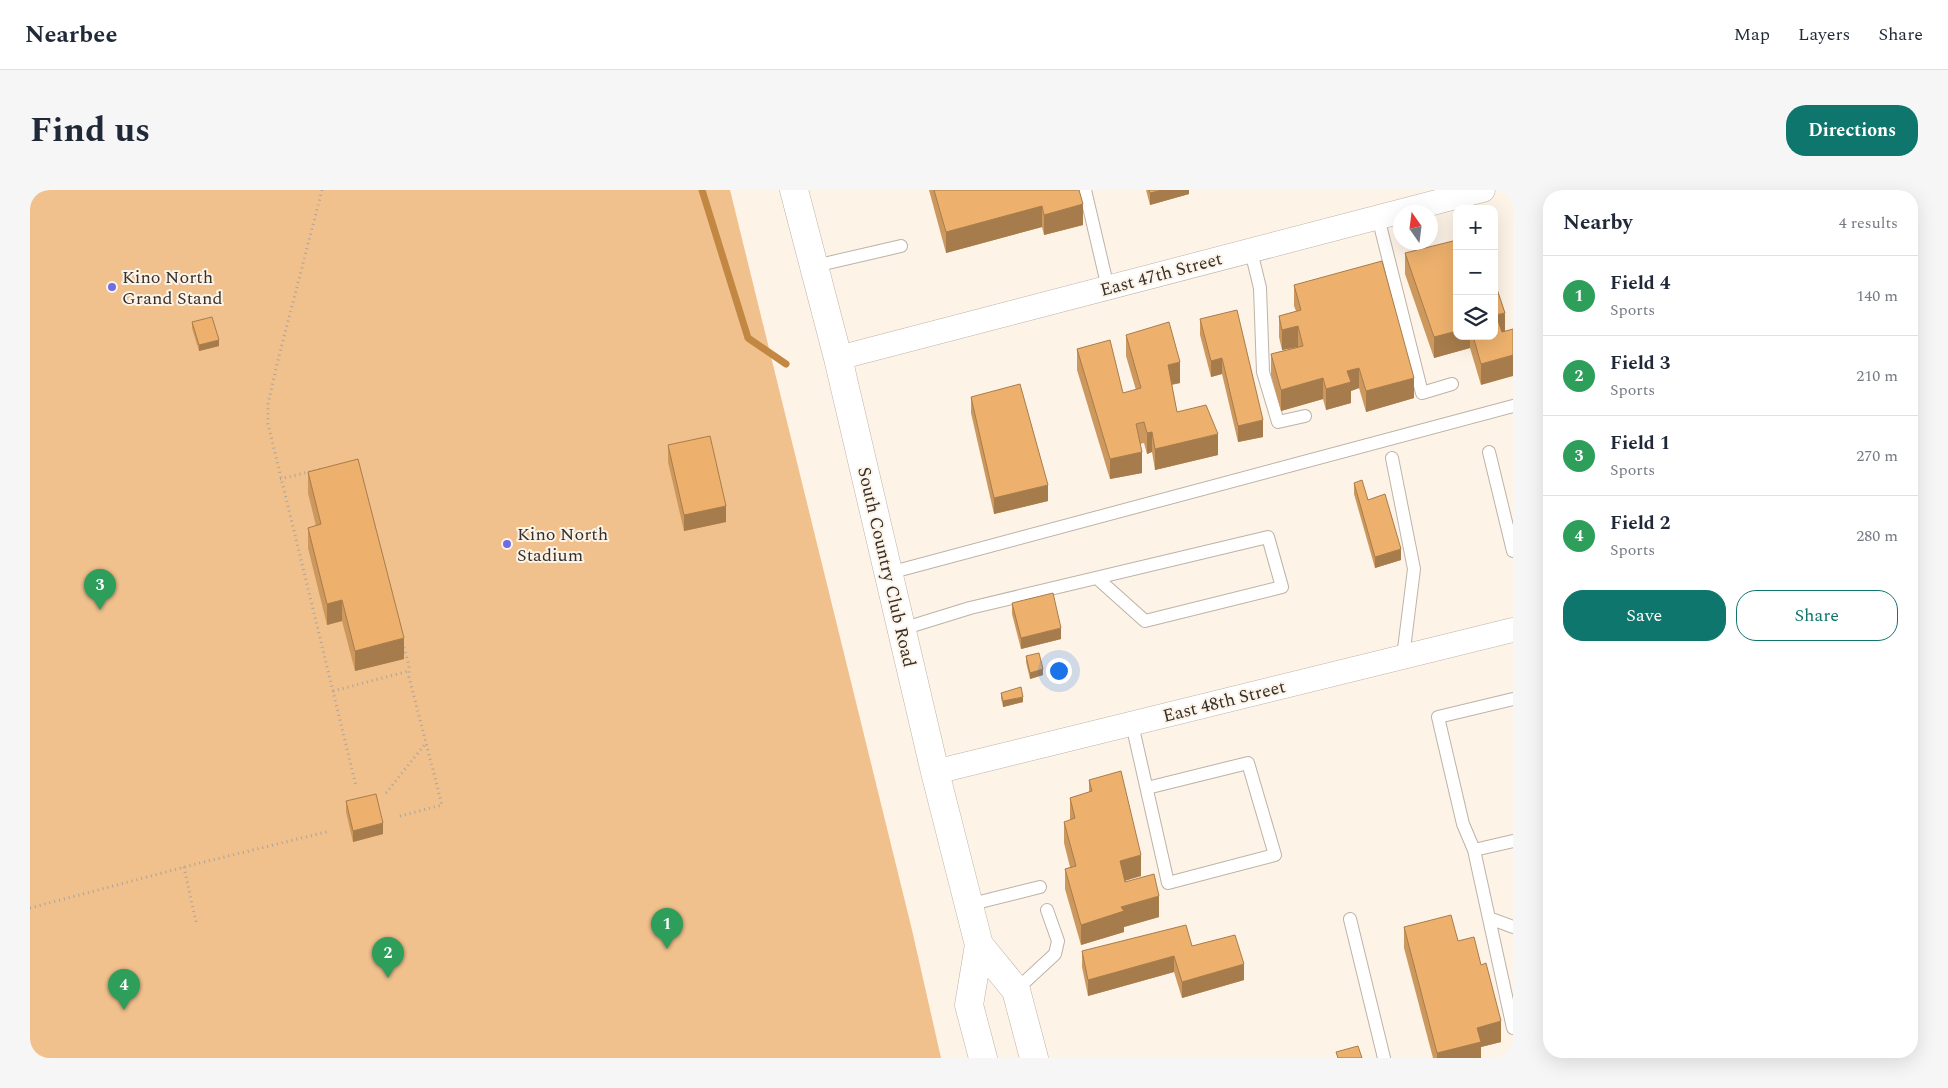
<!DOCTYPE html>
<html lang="en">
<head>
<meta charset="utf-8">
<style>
	body { margin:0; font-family:Spectral,serif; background:#f6f6f7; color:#1f2937 }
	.controls { position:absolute; right:15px; top:15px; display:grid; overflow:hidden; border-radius:10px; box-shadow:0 5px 20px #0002 }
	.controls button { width:45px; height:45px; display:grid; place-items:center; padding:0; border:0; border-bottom:1px solid #e0e1e3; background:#fff; color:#1f2937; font:25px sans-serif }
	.compass { position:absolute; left:1363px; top:15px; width:45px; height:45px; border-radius:50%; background:#fff; box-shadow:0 5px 20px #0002; rotate:346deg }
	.you { position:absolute; left:1028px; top:480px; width:18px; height:18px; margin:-12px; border:4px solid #fff; border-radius:50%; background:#1a73e8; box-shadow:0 0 0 8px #1a73e833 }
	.badge { display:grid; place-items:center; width:32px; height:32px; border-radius:50%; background:#0f766e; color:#fff; font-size:16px; font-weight:700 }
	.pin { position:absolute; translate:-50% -41px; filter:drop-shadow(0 1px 2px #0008) }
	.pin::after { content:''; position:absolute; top:26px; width:18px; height:15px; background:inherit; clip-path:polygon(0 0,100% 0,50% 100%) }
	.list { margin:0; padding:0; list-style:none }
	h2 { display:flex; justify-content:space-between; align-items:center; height:65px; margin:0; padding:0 20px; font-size:21px }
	h2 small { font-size:16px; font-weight:400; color:#747a83 }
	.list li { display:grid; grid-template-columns:32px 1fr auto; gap:15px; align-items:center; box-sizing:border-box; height:80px; padding:0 20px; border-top:1px solid #e0e1e3 }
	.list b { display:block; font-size:19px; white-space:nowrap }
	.list p { margin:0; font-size:16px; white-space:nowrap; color:#747a83 }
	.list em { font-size:16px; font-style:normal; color:#747a83 }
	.actions { display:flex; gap:10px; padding:15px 20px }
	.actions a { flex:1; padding:11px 0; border:1px solid #0f766e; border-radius:20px; text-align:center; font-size:18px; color:#0f766e }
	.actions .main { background:#0f766e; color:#fff }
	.icon { flex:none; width:28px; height:28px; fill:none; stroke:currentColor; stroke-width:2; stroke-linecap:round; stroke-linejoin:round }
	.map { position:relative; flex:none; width:1483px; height:868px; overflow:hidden; border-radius:20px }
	header { display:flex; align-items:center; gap:30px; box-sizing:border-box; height:70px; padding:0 25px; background:#fff; border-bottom:1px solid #e0e1e3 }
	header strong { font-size:24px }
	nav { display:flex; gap:28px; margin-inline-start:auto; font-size:18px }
	.intro { display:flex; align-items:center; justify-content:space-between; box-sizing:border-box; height:120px; padding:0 30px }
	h1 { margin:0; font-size:35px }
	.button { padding:12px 22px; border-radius:20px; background:#0f766e; color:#fff; font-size:18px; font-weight:700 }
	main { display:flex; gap:30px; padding:0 30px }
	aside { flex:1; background:#fff; border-radius:20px; box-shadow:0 5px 20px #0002 }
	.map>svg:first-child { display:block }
	.pitch { fill:#f0c08d }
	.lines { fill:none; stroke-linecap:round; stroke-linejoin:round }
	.stream { stroke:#c28843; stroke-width:7 }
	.lane-casing { stroke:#bdb2a7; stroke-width:14 }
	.street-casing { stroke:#bdb2a7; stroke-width:25 }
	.secondary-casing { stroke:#bdb2a7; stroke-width:29 }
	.path { stroke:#aca49b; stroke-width:3; stroke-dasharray:1 4; stroke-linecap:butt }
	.lane { stroke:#fff; stroke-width:12 }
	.street { stroke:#fff; stroke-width:24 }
	.secondary { stroke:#fff; stroke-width:28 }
	.wall { fill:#cd985e }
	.shaded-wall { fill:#a77c4c }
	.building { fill:#eeb16d; stroke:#a77c4c }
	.poi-dot { fill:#6f6ce6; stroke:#fef3e7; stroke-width:2 }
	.labels { text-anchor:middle; stroke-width:4; stroke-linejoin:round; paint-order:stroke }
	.street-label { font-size:18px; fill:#34302c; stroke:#fef3e7 }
	.poi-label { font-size:18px; fill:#34302c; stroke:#fef3e7; text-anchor:start }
</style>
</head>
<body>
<header>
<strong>Nearbee</strong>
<nav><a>Map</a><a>Layers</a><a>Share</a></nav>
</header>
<div class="intro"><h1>Find us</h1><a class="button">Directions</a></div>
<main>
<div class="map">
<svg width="1483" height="868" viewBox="0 0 1483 868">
	<rect width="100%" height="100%" fill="#fef3e7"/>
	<path class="pitch" d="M 0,0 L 700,0 L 882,740 L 911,868 L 0,868 Z"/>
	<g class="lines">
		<path class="stream" d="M 672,0 L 718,148 L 756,174"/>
		<defs>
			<path id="lane" d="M 1055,0 L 1078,98
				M 1348,27 L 1392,203 L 1422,194
				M 1221,61 L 1230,98 L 1233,182 L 1248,232 L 1275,226
				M 785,76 L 871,56
				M 1459,262 L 1483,361
				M 1362,268 L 1384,379 L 1373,467
				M 859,383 L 1483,216
				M 872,439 L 940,418 L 1238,347 L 1252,397 L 1115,431 L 1067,388
				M 1102,534 L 1138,693 L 1245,665 L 1218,573 L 1117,598
				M 1483,651 L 1444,660 L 1483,838
				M 1444,660 L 1433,634 L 1408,527 L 1483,509
				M 938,715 L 1010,697
				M 1459,728 L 1483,737
				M 1320,729 L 1354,868
				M 986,800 L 1025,764 L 1028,751 L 1017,720"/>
			<path id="street" d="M 808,168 L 1453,0
				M 905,582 L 1483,440"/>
			<path id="secondary" d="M 764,0 L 808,168 L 905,582 L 949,755 L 939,815 L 953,868
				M 949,755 L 986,800 L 1004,868"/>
		</defs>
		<use href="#lane" class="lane-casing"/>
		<use href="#street" class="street-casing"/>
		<use href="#secondary" class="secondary-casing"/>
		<path class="path" d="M 292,0 L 247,174 L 238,214 L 238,234 L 326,596
			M 250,289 L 291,279
			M 303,501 L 379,481
			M 356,603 L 396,553
			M 370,626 L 412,615 L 379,487 L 379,476 L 373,454
			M 154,677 L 166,732
			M 0,718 L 170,673 L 300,641"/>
		<use href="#lane" class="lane"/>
		<use href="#street" class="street"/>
		<use href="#secondary" class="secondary"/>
	</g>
	<path class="wall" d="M 899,0 L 1049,0 L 1053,35 L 1014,45 L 1012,37 L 916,63 Z
		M 1116,0 L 1159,0 L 1159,4 L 1120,15 Z
		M 1375,63 L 1427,146 L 1464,146 L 1451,195 L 1440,158 L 1404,168 L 1375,84 Z
		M 1264,95 L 1384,208 L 1336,222 L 1329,198 L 1321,201 L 1321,213 L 1296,220 L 1293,209 L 1251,221 L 1241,185 L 1241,164 L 1268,157 L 1252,160 L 1249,147 L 1249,126 L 1266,121 L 1264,116 Z
		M 1170,129 L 1233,247 L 1208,252 L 1192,184 L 1181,187 L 1170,145 Z
		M 162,132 L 189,156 L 169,161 L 162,138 Z
		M 1096,145 L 1150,193 L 1142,195 L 1147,222 L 1188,265 L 1125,280 L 1122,262 L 1117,264 L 1114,253 L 1110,254 L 1112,283 L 1080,289 L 1047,180 L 1047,159 L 1093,203 L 1106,200 L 1096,166 Z
		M 941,207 L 1018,311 L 964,324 L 941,223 Z
		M 638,255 L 696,332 L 654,341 L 638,272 Z
		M 278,282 L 374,469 L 325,481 L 312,431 L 297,435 L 278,358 L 278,338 L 286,336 L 278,303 Z
		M 1324,293 L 1338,310 L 1371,370 L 1345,378 L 1324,304 Z
		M 982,413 L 1031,449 L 991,459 L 982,424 Z
		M 996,466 L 1013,485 L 1000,489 L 996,472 Z
		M 971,503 L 993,512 L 973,517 L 971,508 Z
		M 1059,590 L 1111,686 L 1095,691 L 1095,692 L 1129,727 L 1094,737 L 1094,742 L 1051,755 L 1035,699 L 1035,679 L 1040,677 L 1034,653 L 1034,632 L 1040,630 L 1040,608 L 1059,602 Z
		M 316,611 L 353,644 L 323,652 L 316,622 Z
		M 1374,737 L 1428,751 L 1471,852 L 1451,857 L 1451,868 L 1403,868 L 1374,758 Z
		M 1162,756 L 1214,790 L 1152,808 L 1144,782 L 1058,806 L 1052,777 L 1052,761 Z"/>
	<path class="shaded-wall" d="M 1132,0 L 1159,0 L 1159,4 L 1120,15 L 1120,3 Z
		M 1053,14 L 1053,35 L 1014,45 L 1014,25 Z
		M 1012,16 L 1012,37 L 916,63 L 916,42 Z
		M 1475,123 L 1475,144 L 1466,146 L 1466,125 Z
		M 1268,136 L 1268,157 L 1252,160 L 1252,140 Z
		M 1427,141 L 1427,146 L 1440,146 L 1440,158 L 1404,168 L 1404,147 Z
		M 189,150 L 189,156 L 169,161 L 169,155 Z
		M 1483,165 L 1483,186 L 1451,195 L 1451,174 Z
		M 1192,168 L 1192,184 L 1181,187 L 1181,171 Z
		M 1150,172 L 1150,193 L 1138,195 L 1138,175 Z
		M 1329,178 L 1329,198 L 1321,201 L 1321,213 L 1296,220 L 1296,199 L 1317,181 Z
		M 1293,188 L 1293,209 L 1251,221 L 1251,200 Z
		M 1384,188 L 1384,208 L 1336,222 L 1336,201 Z
		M 1233,230 L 1233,247 L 1208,252 L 1208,236 Z
		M 1122,242 L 1122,262 L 1117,264 L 1117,243 Z
		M 1188,244 L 1188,265 L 1125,280 L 1125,259 Z
		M 1112,262 L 1112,283 L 1080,289 L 1080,269 Z
		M 1018,295 L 1018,311 L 964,324 L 964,308 Z
		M 696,316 L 696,332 L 654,341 L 654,325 Z
		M 1371,359 L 1371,370 L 1345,378 L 1345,367 Z
		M 312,410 L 312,431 L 297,435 L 297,414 Z
		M 1031,438 L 1031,449 L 991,459 L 991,448 Z
		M 374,448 L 374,469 L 325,481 L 325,461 Z
		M 1013,479 L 1013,485 L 1000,489 L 1000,483 Z
		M 993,507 L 993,512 L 973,517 L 973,511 Z
		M 353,633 L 353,644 L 323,652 L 323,641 Z
		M 1111,665 L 1111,686 L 1090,692 L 1090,671 Z
		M 1129,706 L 1129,727 L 1094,737 L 1094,742 L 1051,755 L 1051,735 L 1091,717 Z
		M 1144,766 L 1144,782 L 1058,806 L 1058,790 Z
		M 1214,774 L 1214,790 L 1152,808 L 1152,792 Z
		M 1471,831 L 1471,852 L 1451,857 L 1451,868 L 1407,868 L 1407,863 L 1447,838 Z"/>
	<path class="building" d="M 904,0 L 1049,0 L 1053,14 L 1014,25 L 1012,16 L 916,42 Z
		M 1119,0 L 1132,0 L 1120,3 Z
		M 1427,50 L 1427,141 L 1404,147 L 1375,63 Z
		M 1352,71 L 1384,188 L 1336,201 L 1329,178 L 1317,181 L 1321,192 L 1296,199 L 1293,188 L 1251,200 L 1241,164 L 1273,156 L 1268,136 L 1252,140 L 1249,126 L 1271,120 L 1264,95 Z
		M 1464,90 L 1475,123 L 1466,125 L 1472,142 L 1483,139 L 1483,165 L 1451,174 L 1443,146 L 1464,146 Z
		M 1207,120 L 1233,230 L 1208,236 L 1192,168 L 1181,171 L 1170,129 Z
		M 182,127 L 189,150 L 169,155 L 162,132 Z
		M 1139,132 L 1150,172 L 1138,175 L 1147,222 L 1176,215 L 1188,244 L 1125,259 L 1122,242 L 1117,243 L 1114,232 L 1106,234 L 1112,262 L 1080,269 L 1047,159 L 1080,150 L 1093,203 L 1111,198 L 1096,145 Z
		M 990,194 L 1018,295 L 964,308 L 941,207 Z
		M 680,246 L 696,316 L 654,325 L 638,255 Z
		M 328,269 L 374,448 L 325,461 L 312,410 L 297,414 L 278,338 L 291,334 L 278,282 Z
		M 1332,290 L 1338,310 L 1355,304 L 1371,359 L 1345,367 L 1324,293 Z
		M 1023,403 L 1031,438 L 991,448 L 982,413 Z
		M 1009,463 L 1013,479 L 1000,483 L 996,466 Z
		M 991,497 L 993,507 L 973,511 L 971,503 Z
		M 1091,581 L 1111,665 L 1090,671 L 1095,692 L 1124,684 L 1129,706 L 1091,717 L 1094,721 L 1051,735 L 1035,679 L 1046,676 L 1034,632 L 1045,628 L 1040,608 L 1062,601 L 1059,590 Z
		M 346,604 L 353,633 L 323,641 L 316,611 Z
		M 1421,725 L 1428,751 L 1444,747 L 1451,775 L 1456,773 L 1471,831 L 1447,838 L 1451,852 L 1407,863 L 1374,737 Z
		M 1156,735 L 1162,756 L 1205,745 L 1214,774 L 1152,792 L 1144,766 L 1058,790 L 1052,761 Z
		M 1328,856 L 1332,868 L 1308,868 L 1306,862 Z"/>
	<g class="poi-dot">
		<circle cx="82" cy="97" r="5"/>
		<circle cx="477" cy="354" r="5"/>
	</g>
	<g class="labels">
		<g class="street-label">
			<text transform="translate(1131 84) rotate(-15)" y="6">East 47th Street</text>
			<text transform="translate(857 377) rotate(77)" y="6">South Country Club Road</text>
			<text transform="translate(1194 511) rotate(-14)" y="6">East 48th Street</text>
		</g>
		<g class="poi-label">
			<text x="92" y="93">Kino North<tspan x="92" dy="21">Grand Stand</tspan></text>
			<text x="487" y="350">Kino North<tspan x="487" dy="21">Stadium</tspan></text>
		</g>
	</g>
</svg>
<div class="controls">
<button>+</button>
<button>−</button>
<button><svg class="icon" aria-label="layers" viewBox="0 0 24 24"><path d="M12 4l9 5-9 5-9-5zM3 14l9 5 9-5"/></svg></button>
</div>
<svg class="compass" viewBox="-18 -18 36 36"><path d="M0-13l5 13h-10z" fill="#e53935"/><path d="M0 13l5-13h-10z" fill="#747a83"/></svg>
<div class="you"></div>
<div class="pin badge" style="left:637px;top:759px;background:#2e9e5b">1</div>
<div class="pin badge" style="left:358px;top:788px;background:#2e9e5b">2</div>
<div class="pin badge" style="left:70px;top:420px;background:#2e9e5b">3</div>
<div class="pin badge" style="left:94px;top:820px;background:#2e9e5b">4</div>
</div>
<aside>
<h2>Nearby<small>4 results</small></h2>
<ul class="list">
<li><span class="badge" style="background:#2e9e5b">1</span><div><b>Field 4</b><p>Sports</p></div><em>140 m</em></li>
<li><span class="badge" style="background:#2e9e5b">2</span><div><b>Field 3</b><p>Sports</p></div><em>210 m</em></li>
<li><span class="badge" style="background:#2e9e5b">3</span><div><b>Field 1</b><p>Sports</p></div><em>270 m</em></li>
<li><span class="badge" style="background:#2e9e5b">4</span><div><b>Field 2</b><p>Sports</p></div><em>280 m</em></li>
</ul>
<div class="actions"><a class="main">Save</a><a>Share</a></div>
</aside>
</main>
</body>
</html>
